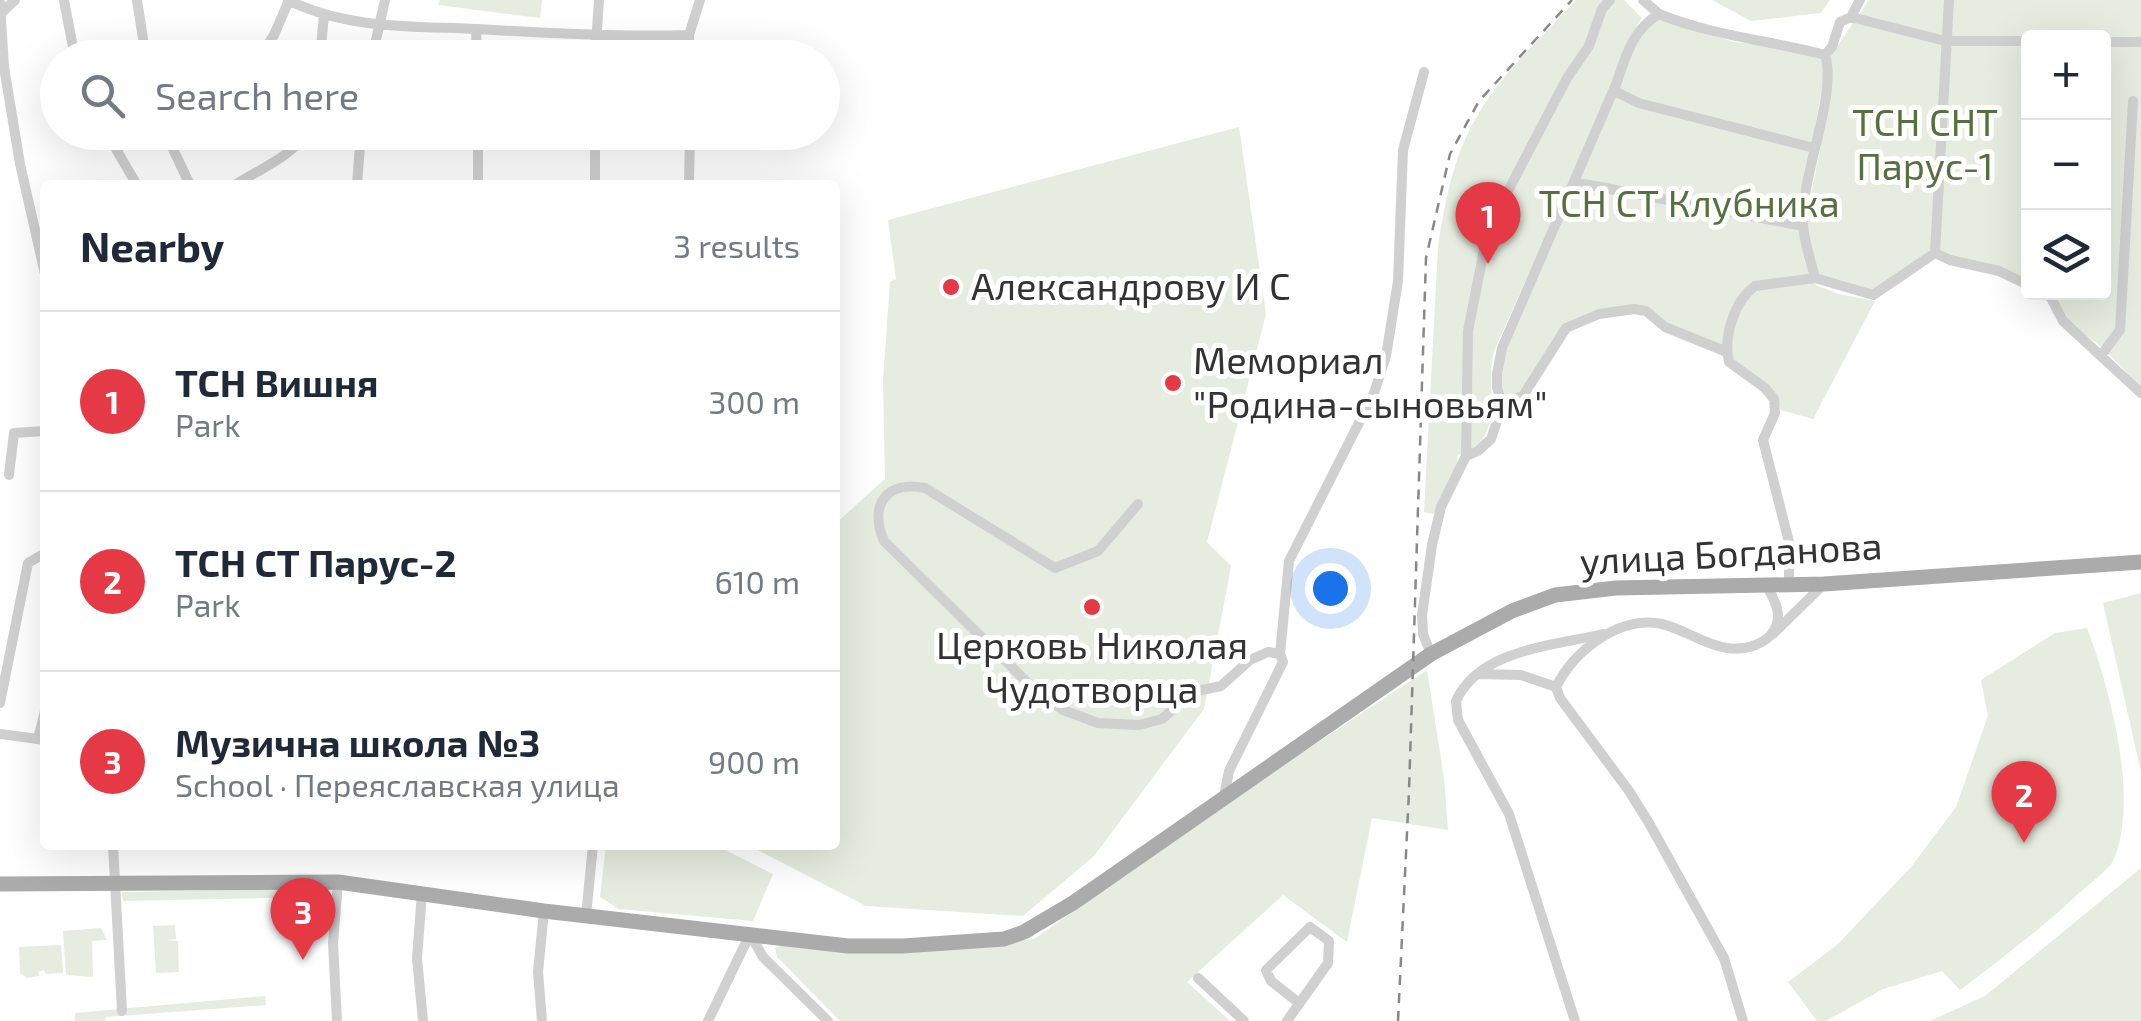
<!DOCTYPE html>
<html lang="en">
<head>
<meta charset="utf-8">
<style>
	body { margin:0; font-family:"Exo 2",sans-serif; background:#f2f2f3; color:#1f2937 }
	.controls { position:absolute; right:30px; top:30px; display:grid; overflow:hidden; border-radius:10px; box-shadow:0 10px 40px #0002 }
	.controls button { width:90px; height:90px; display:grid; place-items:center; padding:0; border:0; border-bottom:2px solid #e0e1e3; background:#fff; color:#1f2937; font:50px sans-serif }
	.you { position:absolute; left:1330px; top:588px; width:35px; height:35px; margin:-25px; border:8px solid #fff; border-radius:50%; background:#1a73e8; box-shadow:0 0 0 15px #1a73e833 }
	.badge { display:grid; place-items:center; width:65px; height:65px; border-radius:50%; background:#e63946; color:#fff; font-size:32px; font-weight:700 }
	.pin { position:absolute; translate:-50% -82px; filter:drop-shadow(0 2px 5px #0008) }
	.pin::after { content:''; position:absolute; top:52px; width:35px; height:30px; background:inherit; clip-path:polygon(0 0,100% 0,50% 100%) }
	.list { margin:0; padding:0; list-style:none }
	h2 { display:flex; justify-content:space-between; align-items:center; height:130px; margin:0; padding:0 40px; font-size:42px }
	h2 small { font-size:32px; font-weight:400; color:#747a83 }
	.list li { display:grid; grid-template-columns:65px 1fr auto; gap:30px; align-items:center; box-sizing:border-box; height:180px; padding:0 40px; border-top:2px solid #e0e1e3 }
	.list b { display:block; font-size:38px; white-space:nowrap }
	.list p { margin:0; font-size:32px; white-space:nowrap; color:#747a83 }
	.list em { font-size:32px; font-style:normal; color:#747a83 }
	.icon { flex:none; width:55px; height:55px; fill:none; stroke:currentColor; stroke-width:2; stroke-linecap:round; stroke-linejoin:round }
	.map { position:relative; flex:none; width:2141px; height:1021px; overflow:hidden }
	.search { position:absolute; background:#fff; box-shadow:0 10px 40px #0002; left:40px; top:40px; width:800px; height:110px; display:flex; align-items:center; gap:25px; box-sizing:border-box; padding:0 35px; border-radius:55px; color:#747a83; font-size:38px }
	.panel { position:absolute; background:#fff; box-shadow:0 10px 40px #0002; left:40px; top:180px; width:800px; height:670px; border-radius:10px }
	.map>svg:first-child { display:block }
	.green { fill:#e6ecdf }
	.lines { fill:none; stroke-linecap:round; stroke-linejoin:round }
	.minor { stroke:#d0d0d0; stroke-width:10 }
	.primary { stroke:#ababab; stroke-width:15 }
	.rail { stroke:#888; stroke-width:2.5; stroke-dasharray:10 8; stroke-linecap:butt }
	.poi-dot { fill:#e63946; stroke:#fff; stroke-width:4 }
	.labels { text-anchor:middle; stroke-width:10; stroke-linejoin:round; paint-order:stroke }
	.park-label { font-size:38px; fill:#56703f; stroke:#fff }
	.poi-label { font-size:38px; fill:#333; stroke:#fff; text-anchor:start }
	.street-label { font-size:38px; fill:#333; stroke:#fff }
</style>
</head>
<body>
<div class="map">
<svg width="2141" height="1021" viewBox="0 0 2141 1021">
	<rect width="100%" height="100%" fill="#fff"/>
	<path class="green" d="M 440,0 L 542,0 L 540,18 L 438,5 Z
		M 1576,0 L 1624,0 L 1642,18 L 1629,38 L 1613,85 L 1494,351 C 1484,388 1508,440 1458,455 L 1455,478 L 1437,515 L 1424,512 L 1438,247 C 1445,200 1454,153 1479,113 C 1504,71 1543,36 1576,0 Z
		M 1712,0 L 1830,0 L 1821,13 L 1751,21 Z
		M 1869,0 L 2141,0 L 2141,387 L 2102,347 L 2065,321 L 2051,293 L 2104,292 L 2104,38 L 2028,38 L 2028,281 L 1929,253 L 1872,291 L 1817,274 L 1805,223 L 1820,150 L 1831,55 Z
		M 1658,18 L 1734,42 L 1774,46 L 1822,58 L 1826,66 L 1798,221 L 1810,275 L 1816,285 L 1839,294 L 1875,301 L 1813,419 L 1781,410 C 1772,373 1669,327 1635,306 L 1565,327 L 1522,393 L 1506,399 L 1500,388 L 1508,338 L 1635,41 Z
		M 1239,127 L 1266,314 L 1207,542 L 1231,566 L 1204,709 L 1094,856 L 1023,916 L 866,906 L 748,845 L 835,845 L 835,524 L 885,479 L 883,380 L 890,282 L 896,279 L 888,220 Z
		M 2141,593 L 2141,772 L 2103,603 Z
		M 2087,628 C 2110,689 2141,804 2112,863 C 2103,874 2089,884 2078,894 C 2041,929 2001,959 1960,990 L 1942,971 L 1883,989 L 1826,1021 L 1817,1021 L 1788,982 L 1837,945 L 1911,867 L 1956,807 L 1988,716 L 1981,680 L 2055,633 Z
		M 1427,670 L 1444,778 L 1448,830 L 1372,818 L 1347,942 L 1283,895 L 1187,982 L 1230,1021 L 840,1021 L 777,957 L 775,948 L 783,945 L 861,953 L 919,952 L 1034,939 L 1231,800 Z
		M 606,845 L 715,845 L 773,874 L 753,921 L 619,909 L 600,897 Z
		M 2141,868 L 2141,1021 L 1930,1021 L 1985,996 Z
		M 322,889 L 322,897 L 123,901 L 122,892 Z
		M 175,925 L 176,939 L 167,940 L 178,941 L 179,972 L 156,973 L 153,926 Z
		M 101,928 L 107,940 L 92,941 L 93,977 L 66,975 L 63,931 Z
		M 61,945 L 63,973 L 46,974 L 44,970 L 38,972 L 39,976 L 27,978 L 20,973 L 19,947 Z
		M 265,996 L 266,1005 L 106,1017 L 105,1021 L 75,1021 L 75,1013 Z"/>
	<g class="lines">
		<path class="minor" d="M 64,0 L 75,58
			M 137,0 L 146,58
			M 288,0 C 346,29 412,26 475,29 C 547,33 618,37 689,35
			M 1643,0 L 1659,14
			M 0,3 L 4,67 L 20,164 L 45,274
			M 0,14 L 15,0
			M 1851,17 L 1945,41 L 2028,41
			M 476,29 L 477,58
			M 2104,42 L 2141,42
			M 259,58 L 274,35 L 289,0
			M 320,58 L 324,15
			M 372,58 L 385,0
			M 595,58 L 599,0
			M 690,58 L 689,35 L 700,0
			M 1614,91 L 1639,103 L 1814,148
			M 106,132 L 137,185
			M 165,132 L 190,185
			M 478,132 L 478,185
			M 1574,182 L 1803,226
			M 235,185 C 256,171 297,154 305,132
			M 357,185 L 361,132
			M 595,185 L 595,132
			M 689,185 L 690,132
			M 1935,253 L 1950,260 L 1999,271 L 2028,285
			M 1815,278 L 1873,295 L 1935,253 L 1949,0
			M 2044,292 L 2051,298 L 2063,321 L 2141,393
			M 2102,354 L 2120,330 L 2133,101
			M 1502,403 L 1523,396 L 1566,328 L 1599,314 L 1634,309 L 1646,311 L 1665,327 L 1727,352
			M 1466,456 L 1468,331 L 1484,250 L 1509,189 L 1567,78 L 1589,46 L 1602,9 L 1610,0
			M 9,475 L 14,433 L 45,431
			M 1138,504 L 1098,551 L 1055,568 L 925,488 C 885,480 869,506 884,541 L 1027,682 L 1063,710 L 1098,723 L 1139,725 L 1162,719 L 1192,692 L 1221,686 L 1250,660 L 1268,652 L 1280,654 L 1283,662 L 1229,771 L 1224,796
			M 1789,585 L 1789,542 L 1763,440 L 1775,413 L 1774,399 L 1765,388 L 1729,362 C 1723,338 1734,301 1755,286 L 1815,278 C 1811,261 1804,242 1803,225 C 1800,178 1838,94 1825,55 L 1832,47 L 1840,22 L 1851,17 L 1860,0
			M 1773,634 L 1824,584
			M 1280,654 L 1289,561 L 1374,393 L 1386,356 L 1398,281 L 1403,150 L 1424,72
			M 1431,654 L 1423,634 L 1422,615 L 1432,545 L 1441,507 L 1466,456 L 1478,451 L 1491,439 L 1498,418 L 1502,403 L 1497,388 L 1497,374 L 1502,348 L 1617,82 C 1626,55 1633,29 1659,14 C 1713,36 1769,40 1825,55
			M 1479,674 L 1521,675 L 1556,687
			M 0,703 L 28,563 L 45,553
			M 0,734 L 45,740
			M 38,739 L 45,711
			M 113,845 L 122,1011
			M 422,893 L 417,958 L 423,1021
			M 586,916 L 593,845
			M 750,934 L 763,957 L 828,1021
			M 1198,978 L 1244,1021
			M 337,1021 L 333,943 L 338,882
			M 542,1021 L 538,972 L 544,911
			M 708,1021 L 750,934
			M 1287,1021 L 1328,963 L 1329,941 L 1310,927 L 1266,970 L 1271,981 L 1299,1003
			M 1575,1021 L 1509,814 L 1458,720 L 1456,701 C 1480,649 1553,646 1603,634
			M 1743,1021 L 1724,958 L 1649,823 L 1629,791 L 1560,698 L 1556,687 C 1574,651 1619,615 1662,624 C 1684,629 1704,645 1727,648 C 1750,651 1778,641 1778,615 C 1778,605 1771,594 1767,586"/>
		<path class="primary" d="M 0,884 L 338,882 L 544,911 L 848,946 L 903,946 L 1004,939 L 1024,932 L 1073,903 L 1431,654 L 1512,611 L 1555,595 L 1616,588 L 1824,584 L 2141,562"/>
		<path class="rail" d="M 1398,1021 L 1409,791 L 1426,258 L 1450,154 L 1479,101 L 1572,0"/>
	</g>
	<g class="poi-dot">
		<circle cx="951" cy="287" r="10"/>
		<circle cx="1173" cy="383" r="10"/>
		<circle cx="1092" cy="607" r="10"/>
	</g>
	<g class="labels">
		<g class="park-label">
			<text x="1925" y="136">ТСН СНТ<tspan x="1925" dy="44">Парус-1</tspan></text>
			<text x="1689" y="217">ТСН СТ Клубника</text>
		</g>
		<g class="poi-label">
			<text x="971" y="300">Александрову И С</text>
			<text x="1193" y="374">Мемориал<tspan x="1193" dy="44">"Родина-сыновьям"</tspan></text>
			<text x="1092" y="659" text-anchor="middle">Церковь Николая<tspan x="1092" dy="44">Чудотворца</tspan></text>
		</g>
		<g class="street-label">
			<text transform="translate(1731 554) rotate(-3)" y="13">улица Богданова</text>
		</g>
	</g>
</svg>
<div class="controls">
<button>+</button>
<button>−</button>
<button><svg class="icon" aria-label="layers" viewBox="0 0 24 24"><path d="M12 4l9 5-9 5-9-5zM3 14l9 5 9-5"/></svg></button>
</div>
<div class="you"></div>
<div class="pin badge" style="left:1488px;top:264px">1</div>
<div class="pin badge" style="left:2024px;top:843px">2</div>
<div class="pin badge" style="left:303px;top:960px">3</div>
<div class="search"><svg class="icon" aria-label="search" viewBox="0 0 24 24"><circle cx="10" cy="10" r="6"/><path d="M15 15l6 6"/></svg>Search here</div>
<section class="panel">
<h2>Nearby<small>3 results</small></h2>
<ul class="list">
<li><span class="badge">1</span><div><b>ТСН Вишня</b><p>Park</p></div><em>300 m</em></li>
<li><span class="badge">2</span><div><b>ТСН СТ Парус-2</b><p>Park</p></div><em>610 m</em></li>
<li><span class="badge">3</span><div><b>Музична школа №3</b><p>School · Переяславская улица</p></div><em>900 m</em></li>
</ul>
</section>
</div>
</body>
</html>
